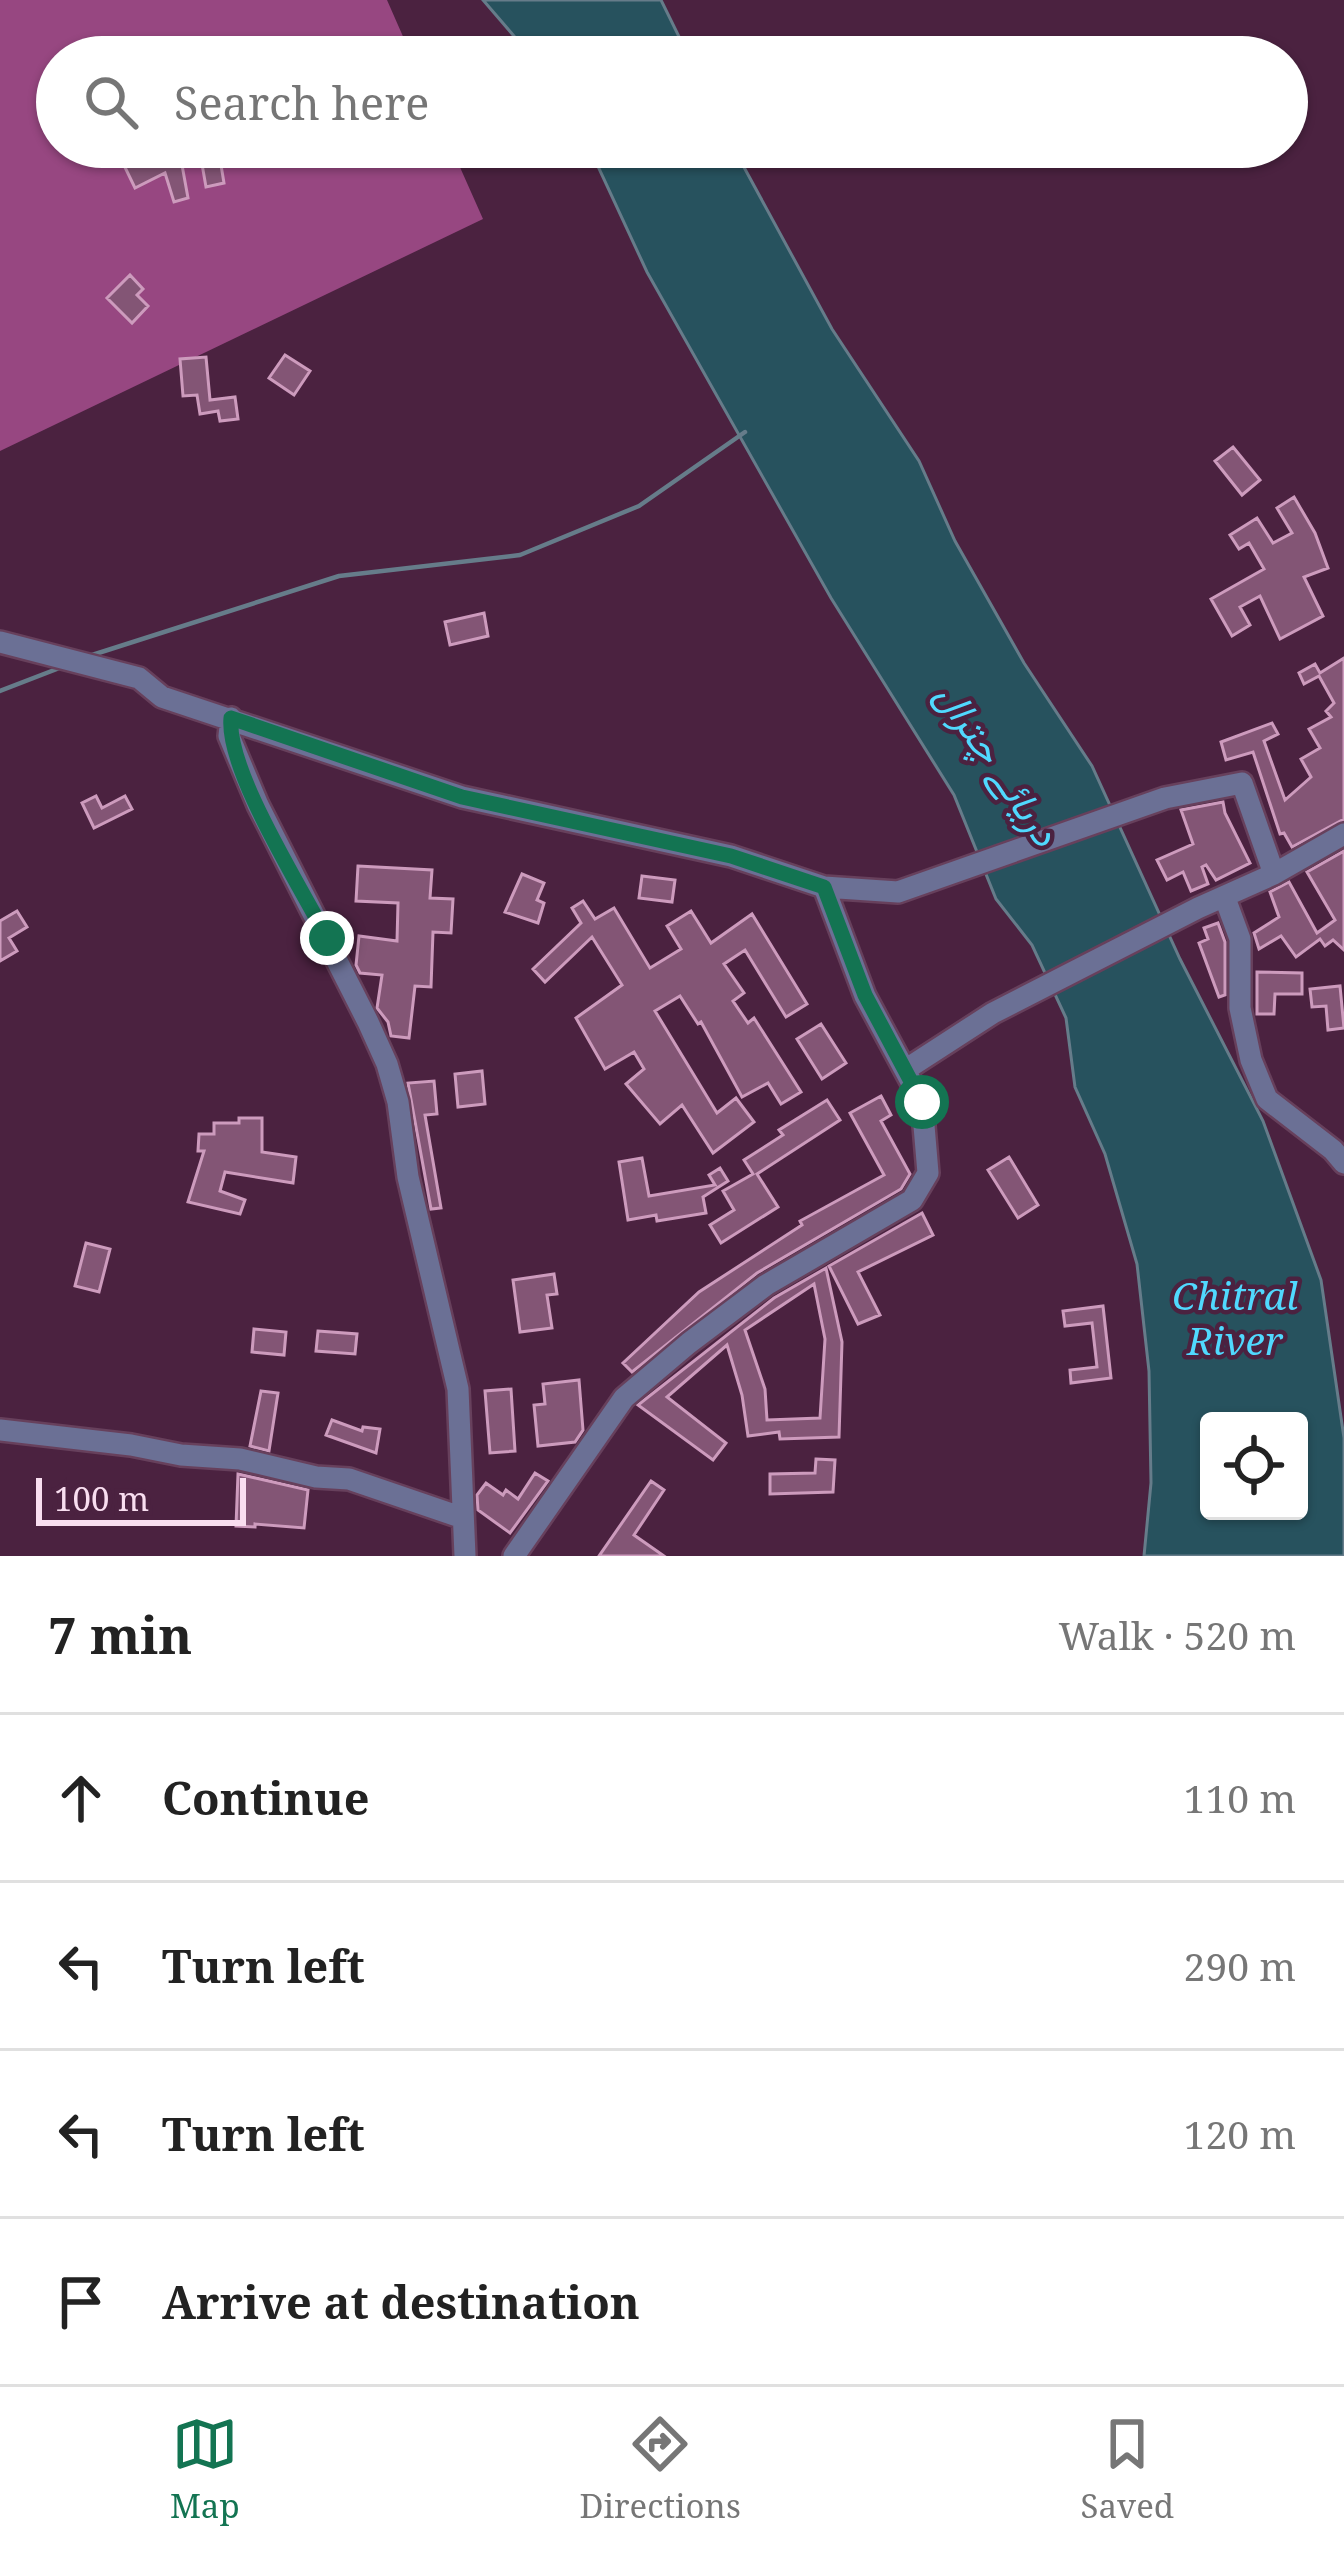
<!DOCTYPE html>
<html lang="en">
<head>
<meta charset="utf-8">
<style>
	body { margin:0; font-family:"Noto Serif",Vazirmatn,serif; background:#f6f6f6; color:#222 }
	.controls { position:absolute; right:36px; bottom:36px; display:grid; overflow:hidden; border-radius:12px; box-shadow:0 3px 9px #0004 }
	.controls button { width:108px; height:108px; display:grid; place-items:center; padding:0; border:0; border-bottom:3px solid #e0e0e0; background:#fff; color:#222; font:60px sans-serif }
	.scale { position:absolute; left:36px; bottom:30px; width:210px; box-sizing:border-box; padding-left:12px; border:6px solid #f9def0; border-top:0; font-size:33px; line-height:42px; white-space:nowrap; color:#f9def0; -webkit-text-stroke:9px #4b2240; paint-order:stroke }
	.stop { position:absolute; width:36px; height:36px; margin:-27px; border:9px solid #137452; border-radius:50%; background:#fff }
	.stop.end { background:#137452; border-color:#fff; box-shadow:0 3px 12px #0008 }
	.list { margin:0; padding:0; list-style:none }
	h2 { display:flex; justify-content:space-between; align-items:center; height:156px; margin:0; padding:0 48px; font-size:51px }
	h2 small { font-size:39px; font-weight:400; color:#767676 }
	.list li { display:grid; grid-template-columns:78px 1fr auto; gap:36px; align-items:center; box-sizing:border-box; height:168px; padding:0 48px; border-top:3px solid #e0e0e0 }
	.list b { display:block; font-size:45px; white-space:nowrap }
	.list em { font-size:39px; font-style:normal; color:#767676 }
	.icon { flex:none; width:66px; height:66px; fill:none; stroke:currentColor; stroke-width:2; stroke-linecap:round; stroke-linejoin:round }
	.map { position:relative; flex:none; width:1344px; height:1556px; overflow:hidden }
	.search { position:absolute; background:#fff; box-shadow:0 3px 9px #0004; left:36px; right:36px; top:36px; height:132px; display:flex; align-items:center; gap:30px; box-sizing:border-box; padding:0 42px; border-radius:66px; color:#767676; font-size:45px }
	.sheet { height:828px; background:#fff }
	nav { display:flex; justify-content:space-around; align-items:center; box-sizing:border-box; height:168px; border-top:3px solid #e0e0e0; background:#fff; font-size:33px; color:#767676 }
	nav a { display:grid; justify-items:center; gap:6px }
	nav .on { color:#137452 }
	.map>svg:first-child { display:block }
	.forest { fill:#974781 }
	.water { fill:#27525e; stroke:#667c8a; stroke-width:3; fill-rule:evenodd }
	.lines { fill:none; stroke-linecap:round; stroke-linejoin:round }
	.stream { stroke:#667c8a; stroke-width:4.5 }
	.building { fill:#835575; stroke:#cd9bbd; stroke-width:3; fill-rule:evenodd }
	.minor-casing { stroke:#67405c; stroke-width:26 }
	.minor { stroke:#6b7095; stroke-width:21 }
	.route { stroke:#137452; stroke-width:15 }
	.labels { text-anchor:middle; stroke-width:9; stroke-linejoin:round; paint-order:stroke }
	.water-label { font-size:39px; font-style:italic; fill:#50d9fe; stroke:#4b2240 }
</style>
</head>
<body>
<div class="map">
<svg width="1344" height="1556" viewBox="0 0 1344 1556">
	<rect width="100%" height="100%" fill="#4b2240"/>
	<path class="forest" d="M 0,0 L 387,0 L 412,57 L 57,57 L 57,147 L 451,147 L 483,219 L 0,451 Z"/>
	<path class="water" d="M 483,0 L 661,0 L 689,57 L 532,57 Z
		M 589,147 L 733,147 L 832,329 L 919,461 L 955,541 L 1024,663 L 1092,766 L 1180,959 L 1263,1121 L 1321,1280 L 1344,1438 L 1344,1556 L 1144,1556 L 1151,1483 L 1149,1371 L 1137,1264 L 1105,1154 L 1075,1087 L 1066,1018 L 1032,945 L 996,899 L 954,795 L 831,598 L 647,272 ZM 1209,1421 L 1299,1421 L 1299,1511 L 1209,1511 Z"/>
	<g class="lines">
		<path class="stream" d="M 89,656 L 339,576 L 520,555 L 639,506 L 745,432
			M 0,691 L 62,667"/>
	</g>
	<path class="building" d="M 108,147 L 170,147 L 182,165 L 188,198 L 174,202 L 165,173 L 135,188 L 121,159 L 118,161 Z
		M 199,147 L 218,147 L 224,183 L 206,187 Z
		M 130,275 L 143,289 L 137,295 L 148,306 L 132,323 L 107,298 Z
		M 285,355 L 310,371 L 294,395 L 269,378 Z
		M 206,357 L 210,400 L 235,397 L 238,419 L 220,421 L 218,411 L 200,414 L 197,395 L 183,396 L 180,359 Z
		M 1233,447 L 1260,480 L 1242,495 L 1215,461 Z
		M 1294,497 L 1315,533 L 1328,568 L 1304,577 L 1323,616 L 1280,639 L 1260,596 L 1240,607 L 1250,625 L 1232,636 L 1211,599 L 1264,569 L 1249,543 L 1239,549 L 1230,535 L 1257,518 L 1273,543 L 1292,533 L 1277,508 Z
		M 484,613 L 488,636 L 450,645 L 445,622 Z
		M 1344,658 L 1344,819 L 1292,847 L 1284,833 L 1280,834 L 1253,752 L 1226,760 L 1221,742 L 1272,723 L 1278,734 L 1264,741 L 1285,800 L 1311,777 L 1301,759 L 1320,748 L 1309,729 L 1331,717 L 1326,711 L 1334,703 L 1319,676 L 1304,684 L 1299,673 L 1315,664 L 1320,673 Z
		M 96,796 L 102,808 L 125,796 L 132,809 L 94,828 L 82,803 Z
		M 1223,802 L 1225,813 L 1250,863 L 1216,880 L 1206,865 L 1202,867 L 1208,884 L 1191,891 L 1183,872 L 1167,880 L 1157,860 L 1193,844 L 1181,810 Z
		M 1344,851 L 1344,950 L 1333,940 L 1325,946 L 1320,939 L 1296,957 L 1281,936 L 1259,949 L 1254,933 L 1279,917 L 1270,892 L 1289,882 L 1317,933 L 1335,920 L 1307,872 Z
		M 358,866 L 432,870 L 430,898 L 453,899 L 451,933 L 433,932 L 431,987 L 415,986 L 409,1038 L 391,1036 L 388,1022 L 377,1008 L 382,975 L 360,973 L 356,965 L 359,936 L 397,941 L 398,903 L 356,901 Z
		M 522,874 L 544,883 L 537,900 L 544,903 L 538,923 L 505,912 Z
		M 642,876 L 675,880 L 672,902 L 639,898 Z
		M 583,901 L 595,919 L 614,908 L 650,968 L 681,949 L 667,926 L 691,911 L 711,943 L 752,914 L 807,1004 L 786,1017 L 745,950 L 724,964 L 744,993 L 733,1001 L 748,1023 L 754,1018 L 801,1092 L 781,1104 L 768,1083 L 742,1097 L 701,1022 L 698,1024 L 680,996 L 655,1011 L 717,1113 L 736,1098 L 754,1122 L 713,1153 L 682,1105 L 660,1124 L 626,1084 L 644,1069 L 634,1052 L 605,1069 L 576,1018 L 622,985 L 592,937 L 545,982 L 533,969 L 581,923 L 572,908 Z
		M 17,911 L 27,927 L 9,938 L 17,951 L 0,961 L 0,921 Z
		M 1218,923 L 1225,942 L 1225,995 L 1219,997 L 1199,943 L 1208,939 L 1204,928 Z
		M 1257,972 L 1302,973 L 1302,994 L 1275,994 L 1274,1014 L 1257,1014 Z
		M 1340,986 L 1344,1028 L 1328,1030 L 1326,1006 L 1312,1007 L 1310,989 Z
		M 821,1024 L 846,1063 L 822,1079 L 797,1039 Z
		M 482,1071 L 485,1104 L 458,1107 L 455,1074 Z
		M 434,1081 L 437,1114 L 425,1115 L 441,1208 L 431,1209 L 408,1083 Z
		M 881,1096 L 891,1115 L 881,1121 L 910,1174 L 901,1189 L 757,1273 L 632,1372 L 623,1363 L 699,1292 L 802,1225 L 800,1221 L 884,1175 L 850,1113 Z
		M 827,1100 L 840,1120 L 757,1174 L 778,1207 L 721,1243 L 710,1225 L 734,1210 L 723,1191 L 753,1174 L 744,1160 L 783,1135 L 779,1130 Z
		M 239,1118 L 262,1118 L 262,1152 L 296,1157 L 293,1183 L 225,1172 L 220,1191 L 245,1200 L 240,1214 L 188,1202 L 204,1151 L 198,1151 L 199,1134 L 214,1134 L 214,1123 L 239,1123 Z
		M 1009,1157 L 1038,1205 L 1018,1218 L 988,1170 Z
		M 642,1158 L 649,1196 L 715,1185 L 709,1175 L 720,1168 L 728,1181 L 703,1197 L 706,1213 L 657,1221 L 656,1215 L 628,1220 L 619,1162 Z
		M 922,1213 L 933,1235 L 858,1272 L 880,1315 L 858,1324 L 829,1266 Z
		M 86,1243 L 110,1249 L 99,1292 L 75,1286 Z
		M 826,1268 L 842,1342 L 839,1437 L 780,1439 L 779,1432 L 748,1436 L 742,1395 L 727,1345 L 667,1397 L 726,1443 L 713,1460 L 638,1405 L 774,1298 ZM 814,1284 L 825,1339 L 820,1418 L 767,1420 L 765,1389 L 745,1330 Z
		M 554,1274 L 557,1294 L 547,1295 L 552,1328 L 520,1332 L 513,1280 Z
		M 1103,1306 L 1111,1378 L 1071,1383 L 1070,1370 L 1097,1367 L 1092,1323 L 1065,1326 L 1063,1311 Z
		M 254,1329 L 286,1332 L 284,1355 L 252,1352 Z
		M 318,1331 L 357,1334 L 355,1354 L 316,1351 Z
		M 579,1380 L 583,1430 L 575,1442 L 538,1446 L 534,1405 L 545,1404 L 543,1384 Z
		M 511,1389 L 515,1451 L 490,1453 L 485,1391 Z
		M 261,1391 L 278,1393 L 269,1451 L 250,1446 Z
		M 332,1420 L 362,1431 L 363,1427 L 380,1429 L 376,1453 L 326,1435 Z
		M 816,1459 L 835,1460 L 833,1492 L 770,1494 L 770,1474 L 815,1473 Z
		M 535,1473 L 548,1481 L 510,1533 L 478,1510 L 477,1495 L 486,1483 L 503,1495 L 506,1490 L 518,1499 Z
		M 238,1474 L 308,1490 L 304,1528 L 255,1524 L 255,1527 L 236,1526 Z
		M 651,1481 L 664,1490 L 634,1535 L 664,1556 L 599,1556 Z"/>
	<g class="lines">
		<defs>
			<path id="minor" d="M 0,642 L 139,678 L 162,697 L 462,797 L 731,856 L 824,887 L 898,892 L 1165,798 L 1242,783 L 1274,874 L 1344,834
				M 231,718 L 229,736 L 258,805 L 368,1022 L 387,1064 L 398,1102 L 408,1177 L 458,1389 L 465,1556
				M 1225,898 L 1240,939 L 1240,1008 L 1251,1060 L 1267,1099 L 1333,1150 L 1344,1163
				M 905,1070 L 993,1013 L 1198,908 L 1274,874
				M 0,1430 L 131,1445 L 181,1455 L 240,1459 L 316,1477 L 349,1479 L 463,1518
				M 514,1556 L 624,1398 L 689,1343 L 766,1285 L 912,1200 L 928,1173 L 922,1102 L 865,996 L 824,887"/>
		</defs>
		<use href="#minor" class="minor-casing"/>
		<use href="#minor" class="minor"/>
	</g>
	<g class="lines">
		<path class="route" d="M 327,938 C 301,887 226,770 231,718 L 462,797 L 731,856 L 824,887 L 865,995 L 922,1102"/>
	</g>
	<g class="labels">
		<g class="water-label">
			<text transform="translate(998 764) rotate(56)" y="14">دریائے چترال</text>
			<text x="1235" y="1310">Chitral<tspan x="1235" dy="45">River</tspan></text>
		</g>
	</g>
</svg>
<div class="controls">
<button><svg class="icon" aria-label="locate" viewBox="0 0 24 24"><circle cx="12" cy="12" r="6"/><path d="M12 2v4M12 18v4M2 12h4M18 12h4"/></svg></button>
</div>
<div class="scale">100 m</div>
<div class="stop" style="left:922px;top:1102px"></div>
<div class="stop end" style="left:327px;top:938px"></div>
<div class="search"><svg class="icon" aria-label="search" viewBox="0 0 24 24"><circle cx="10" cy="10" r="6"/><path d="M15 15l6 6"/></svg>Search here</div>
</div>
<section class="sheet">
<h2>7 min<small>Walk · 520 m</small></h2>
<ul class="list">
<li><svg class="icon" aria-label="ahead" viewBox="0 0 24 24"><path d="M12 20V5M6 11l6-6 6 6"/></svg><div><b>Continue</b></div><em>110 m</em></li>
<li><svg class="icon" aria-label="left" viewBox="0 0 24 24"><path d="M17 20v-9H6M10 6l-5 5 5 5"/></svg><div><b>Turn left</b></div><em>290 m</em></li>
<li><svg class="icon" aria-label="left" viewBox="0 0 24 24"><path d="M17 20v-9H6M10 6l-5 5 5 5"/></svg><div><b>Turn left</b></div><em>120 m</em></li>
<li><svg class="icon" aria-label="arrive" viewBox="0 0 24 24"><path d="M6 21V4h12l-3 4 3 4H6"/></svg><div><b>Arrive at destination</b></div></li>
</ul>
</section>
<nav>
<a class="on"><svg class="icon" aria-label="map" viewBox="0 0 24 24"><path d="M3 6l6-2 6 2 6-2v14l-6 2-6-2-6 2zM9 4v14M15 6v14"/></svg>Map</a>
<a><svg class="icon" aria-label="directions" viewBox="0 0 24 24"><path d="M12 3l9 9-9 9-9-9zM9 14v-3h6M13 9l2 2-2 2"/></svg>Directions</a>
<a><svg class="icon" aria-label="saved" viewBox="0 0 24 24"><path d="M7 4h10v16l-5-4-5 4z"/></svg>Saved</a>
</nav>
</body>
</html>
